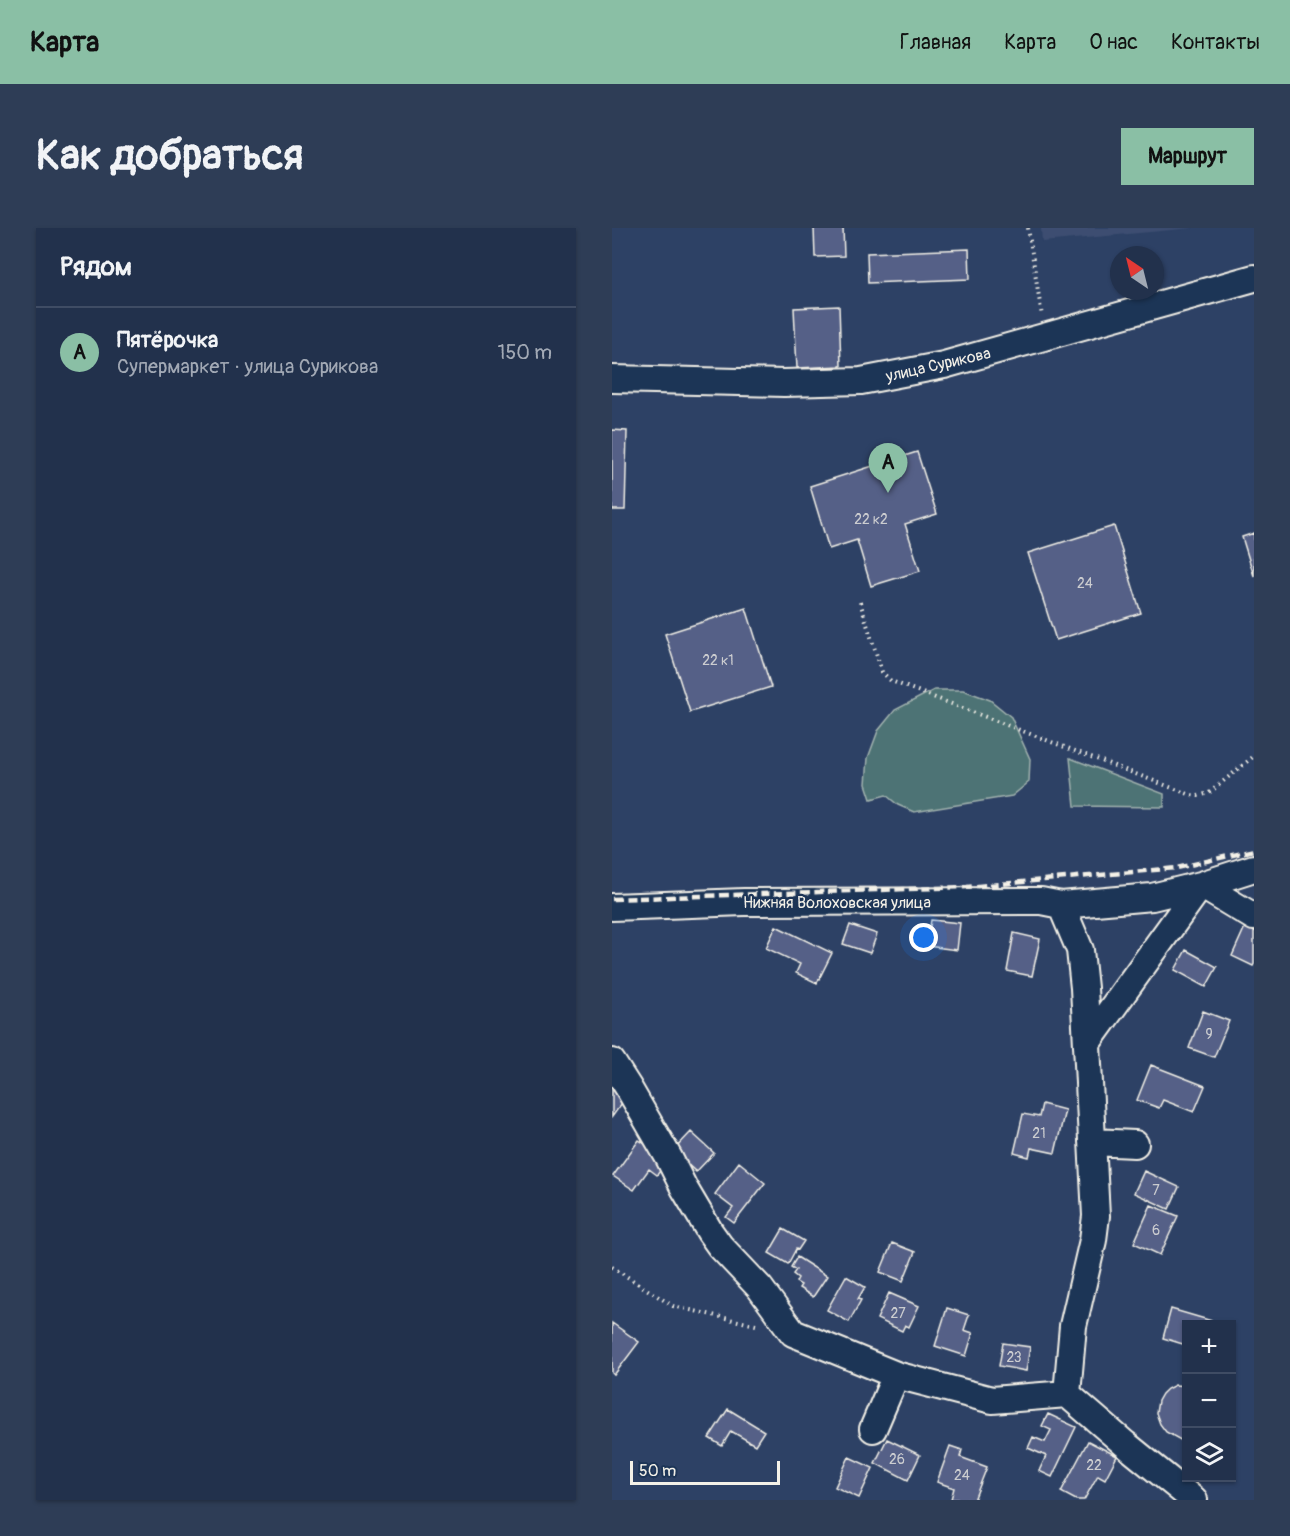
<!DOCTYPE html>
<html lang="ru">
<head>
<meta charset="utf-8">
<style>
	body { margin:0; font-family:Pangolin,sans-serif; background:#2e3d56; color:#f1f3f6 }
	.controls { position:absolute; right:18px; bottom:18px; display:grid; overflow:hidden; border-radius:0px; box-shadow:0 2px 4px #0004 }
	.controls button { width:54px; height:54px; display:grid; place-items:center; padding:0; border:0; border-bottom:2px solid #3f4c64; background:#22314c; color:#f1f3f6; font:30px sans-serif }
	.compass { position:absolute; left:498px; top:18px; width:54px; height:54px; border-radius:50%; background:#22314c; box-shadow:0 2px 4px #0004; rotate:325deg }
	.scale { position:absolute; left:18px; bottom:15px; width:150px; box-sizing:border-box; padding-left:6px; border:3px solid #f4f1e8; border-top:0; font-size:16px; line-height:21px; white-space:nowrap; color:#f4f1e8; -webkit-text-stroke:4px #1d3557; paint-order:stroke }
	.you { position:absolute; left:312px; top:710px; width:21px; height:21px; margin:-15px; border:4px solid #fff; border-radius:50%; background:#1a73e8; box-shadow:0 0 0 9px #1a73e833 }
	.badge { display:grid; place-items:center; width:39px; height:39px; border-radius:50%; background:#8abfa5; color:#111; font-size:20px; font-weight:700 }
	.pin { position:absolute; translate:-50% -50px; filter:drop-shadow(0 2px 3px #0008) }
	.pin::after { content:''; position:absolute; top:32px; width:21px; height:18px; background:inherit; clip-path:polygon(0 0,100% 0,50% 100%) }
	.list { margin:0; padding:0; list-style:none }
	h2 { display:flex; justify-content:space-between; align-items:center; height:78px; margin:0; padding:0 24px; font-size:26px }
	h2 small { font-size:20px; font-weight:400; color:#a2a9b5 }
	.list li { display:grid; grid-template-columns:39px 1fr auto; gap:18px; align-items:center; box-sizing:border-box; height:90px; padding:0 24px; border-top:2px solid #3f4c64 }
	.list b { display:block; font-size:22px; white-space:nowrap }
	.list p { margin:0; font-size:20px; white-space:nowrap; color:#a2a9b5 }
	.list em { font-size:20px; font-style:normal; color:#a2a9b5 }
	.icon { flex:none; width:33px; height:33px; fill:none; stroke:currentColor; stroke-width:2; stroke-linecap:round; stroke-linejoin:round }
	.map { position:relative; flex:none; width:642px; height:1272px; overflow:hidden; border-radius:0px }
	header { display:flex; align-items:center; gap:36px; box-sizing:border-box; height:84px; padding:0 30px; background:#8abfa5; color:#111 }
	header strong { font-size:28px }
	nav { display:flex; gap:33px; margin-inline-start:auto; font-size:21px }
	.intro { display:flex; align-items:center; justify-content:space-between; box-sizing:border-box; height:144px; padding:0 36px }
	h1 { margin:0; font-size:42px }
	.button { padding:15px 27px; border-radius:0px; background:#8abfa5; color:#111; font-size:21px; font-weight:700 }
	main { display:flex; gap:36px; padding:0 36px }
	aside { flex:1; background:#22314c; border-radius:0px; box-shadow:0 2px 4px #0004 }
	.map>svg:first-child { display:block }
	.built { fill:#3d4e71 }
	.green { fill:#4e7375; stroke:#a1b2ae; stroke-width:1.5 }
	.building { fill:#556187; stroke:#f4f1e8; stroke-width:1.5 }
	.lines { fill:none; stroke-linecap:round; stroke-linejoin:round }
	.minor-casing { stroke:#f4f1e8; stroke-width:30 }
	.path { stroke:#f4f1e8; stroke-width:4; stroke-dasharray:1.5 4.5; stroke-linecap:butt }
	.minor { stroke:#1d3557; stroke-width:26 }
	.rail { stroke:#f4f1e8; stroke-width:4.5; stroke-dasharray:9 4.5; stroke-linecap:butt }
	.labels { text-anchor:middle; stroke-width:4.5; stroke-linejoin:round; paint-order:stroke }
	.number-label { font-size:14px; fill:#cccdd0 }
	.street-label { font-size:16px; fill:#f4f1e8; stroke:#1d3557 }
</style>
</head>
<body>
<header>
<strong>Карта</strong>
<nav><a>Главная</a><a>Карта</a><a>О нас</a><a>Контакты</a></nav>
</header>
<div class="intro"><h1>Как добраться</h1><a class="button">Маршрут</a></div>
<main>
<aside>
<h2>Рядом<small></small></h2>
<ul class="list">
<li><span class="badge">A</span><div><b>Пятёрочка</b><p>Супермаркет · улица Сурикова</p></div><em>150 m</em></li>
</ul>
</aside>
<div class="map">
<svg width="642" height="1272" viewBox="0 0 642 1272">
	<rect width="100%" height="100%" fill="#2d4165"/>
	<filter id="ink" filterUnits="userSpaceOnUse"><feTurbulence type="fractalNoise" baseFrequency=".0167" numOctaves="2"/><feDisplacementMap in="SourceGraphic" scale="12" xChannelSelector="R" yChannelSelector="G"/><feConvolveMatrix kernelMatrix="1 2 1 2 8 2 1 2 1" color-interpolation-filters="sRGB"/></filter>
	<g filter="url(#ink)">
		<path class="built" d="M 429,0 L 581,0 L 430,14 Z"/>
		<path class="green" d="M 322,462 L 351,462 L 378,472 L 399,489 L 418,531 L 417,554 L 400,568 L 302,584 L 286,577 L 274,567 L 259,571 L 254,556 L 256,530 L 266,503 L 283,482 Z
			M 458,530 L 552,566 L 552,579 L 463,578 Z"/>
		<path class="building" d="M 202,0 L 231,0 L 232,28 L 203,29 Z
			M 357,21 L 358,51 L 256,55 L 255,25 Z
			M 227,78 L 229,138 L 185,140 L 182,80 Z
			M 0,202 L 15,203 L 13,282 L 0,282 Z
			M 305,224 L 325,286 L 293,296 L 308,343 L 259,358 L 245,312 L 217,321 L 198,258 Z
			M 502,298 L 529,385 L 444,412 L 416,325 Z
			M 642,305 L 642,348 L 630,309 Z
			M 134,380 L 159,459 L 78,484 L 53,406 Z
			M 319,692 L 348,695 L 345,722 L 315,718 Z
			M 238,697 L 265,706 L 258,725 L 231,716 Z
			M 164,698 L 220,725 L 205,755 L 184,745 L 188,736 L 154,720 Z
			M 633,699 L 642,703 L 642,736 L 641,738 L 620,728 Z
			M 402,705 L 428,711 L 420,748 L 395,743 Z
			M 574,722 L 605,739 L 594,759 L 563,742 Z
			M 591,783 L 617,793 L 602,829 L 577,820 Z
			M 539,837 L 593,858 L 582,884 L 551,872 L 547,880 L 525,872 Z
			M 0,858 L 15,868 L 0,889 Z
			M 430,876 L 453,882 L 443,925 L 419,920 L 417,929 L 402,925 L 411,886 L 427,889 Z
			M 79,904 L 102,925 L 84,944 L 61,923 Z
			M 27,912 L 56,932 L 45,947 L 37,941 L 22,962 L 1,948 Z
			M 127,934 L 153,955 L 122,995 L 114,989 L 121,980 L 103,966 Z
			M 532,943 L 567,959 L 557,981 L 522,965 Z
			M 539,977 L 566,988 L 548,1027 L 522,1015 Z
			M 171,1001 L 192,1013 L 186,1022 L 184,1021 L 176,1036 L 157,1025 Z
			M 280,1015 L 303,1024 L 291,1053 L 268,1044 Z
			M 185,1029 L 215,1048 L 201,1069 L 187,1060 L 189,1057 L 184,1054 L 186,1050 L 181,1046 L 184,1042 L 179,1039 Z
			M 234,1048 L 253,1059 L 246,1071 L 249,1072 L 237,1094 L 215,1082 Z
			M 277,1065 L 307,1078 L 297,1099 L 293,1097 L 290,1103 L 265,1091 Z
			M 335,1080 L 357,1087 L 352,1102 L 361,1105 L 354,1128 L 323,1118 Z
			M 559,1081 L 600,1093 L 599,1096 L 574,1096 L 574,1117 L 551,1110 Z
			M 0,1095 L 27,1114 L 2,1147 L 0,1145 Z
			M 391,1115 L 418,1119 L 414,1143 L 387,1138 Z
			M 563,1157 L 574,1158 L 574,1215 L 554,1204 L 548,1196 L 544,1185 L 546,1173 L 550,1166 L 555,1161 Z
			M 116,1181 L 152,1203 L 143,1217 L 119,1203 L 110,1218 L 97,1210 Z
			M 436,1186 L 464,1199 L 440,1249 L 427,1243 L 434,1228 L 416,1220 L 421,1209 L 433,1214 L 439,1202 L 430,1198 Z
			M 275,1211 L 308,1227 L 296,1252 L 263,1235 Z
			M 476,1213 L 505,1228 L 493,1251 L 486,1247 L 472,1272 L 464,1272 L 449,1264 Z
			M 338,1218 L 350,1222 L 348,1229 L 375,1239 L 362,1272 L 339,1271 L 342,1260 L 325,1254 Z
			M 237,1229 L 261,1240 L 247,1270 L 223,1259 Z"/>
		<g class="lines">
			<defs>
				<path id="minor" d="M 0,151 L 172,155 L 249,153 L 332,137 L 642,50
					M 449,677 L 468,722 L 472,760 L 484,988 L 481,1012 L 461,1098 L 455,1166
					M 0,679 L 132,674 L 429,673 L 449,677 L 540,669 L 589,657 L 642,640
					M 475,815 L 589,657 L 642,689
					M 0,834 L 16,859 L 57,930 L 72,960 L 98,1004 L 108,1018 L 148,1060 L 181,1105 L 284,1147 L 380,1172 L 455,1166
					M 480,914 L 523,916
					M 455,1166 L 513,1216 L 582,1272
					M 261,1201 L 284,1147"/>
			</defs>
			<use href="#minor" class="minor-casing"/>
			<path class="path" d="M 416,0 L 430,88
				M 248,374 L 270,444 L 279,453 L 579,567 L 586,568 L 597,565 L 642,528
				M 0,1039 L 61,1078 L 148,1098"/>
			<use href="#minor" class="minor"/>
			<path class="rail" d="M 0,671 L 355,659 L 565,640 L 642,622"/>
		</g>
	</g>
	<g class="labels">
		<g class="number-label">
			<text x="259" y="296">22 к2</text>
			<text x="473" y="360">24</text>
			<text x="106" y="437">22 к1</text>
			<text x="597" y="811">9</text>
			<text x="427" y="910">21</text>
			<text x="544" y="967">7</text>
			<text x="544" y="1007">6</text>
			<text x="286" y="1090">27</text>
			<text x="402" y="1134">23</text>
			<text x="285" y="1236">26</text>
			<text x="482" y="1242">22</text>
			<text x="350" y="1252">24</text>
		</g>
		<g class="street-label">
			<text transform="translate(326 136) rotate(-13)" y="6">улица Сурикова</text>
			<text x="225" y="680">Нижняя Волоховская улица</text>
		</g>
	</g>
</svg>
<div class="controls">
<button>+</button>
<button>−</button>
<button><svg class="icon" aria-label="layers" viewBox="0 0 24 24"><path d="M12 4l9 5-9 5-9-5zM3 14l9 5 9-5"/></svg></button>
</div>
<svg class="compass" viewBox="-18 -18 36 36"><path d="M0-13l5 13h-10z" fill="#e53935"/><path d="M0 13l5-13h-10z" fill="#a2a9b5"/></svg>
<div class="scale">50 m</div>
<div class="you"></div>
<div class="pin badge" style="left:276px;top:265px">A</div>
</div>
</main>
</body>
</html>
